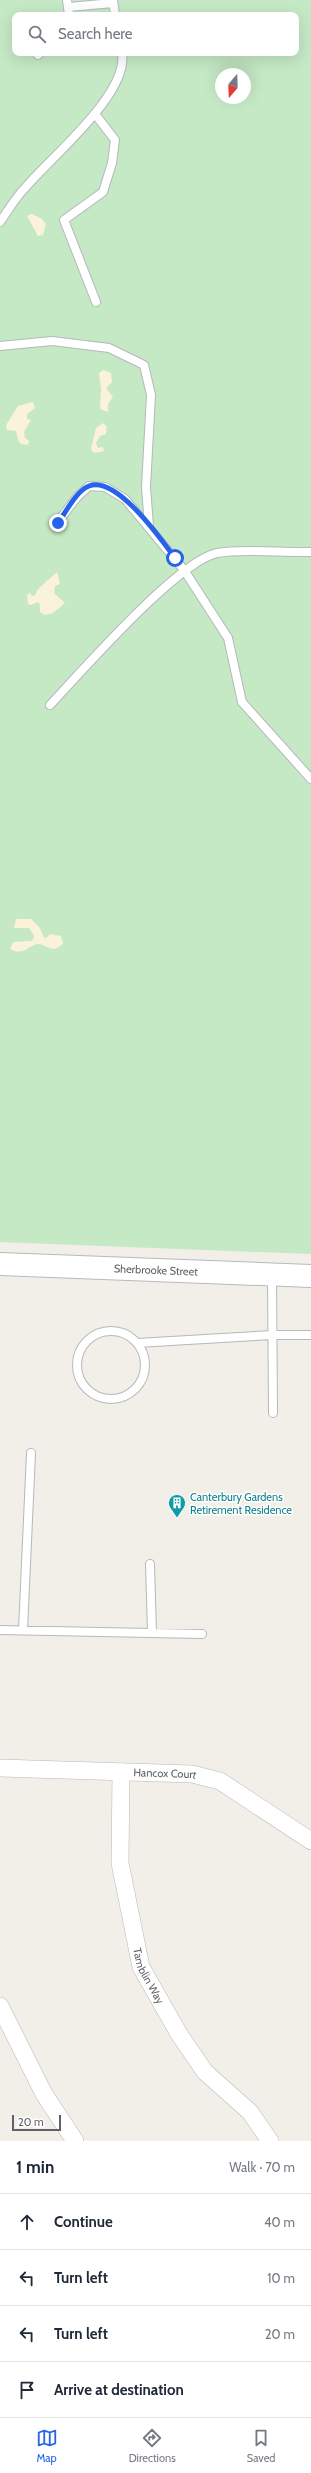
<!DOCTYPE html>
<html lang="en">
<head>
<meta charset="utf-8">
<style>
	body { margin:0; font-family:Cabin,sans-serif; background:#f2f2f3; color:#1f2937 }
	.compass { position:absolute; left:215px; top:68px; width:36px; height:36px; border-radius:50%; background:#fff; box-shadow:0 4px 16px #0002; rotate:199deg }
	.scale { position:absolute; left:12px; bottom:10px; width:49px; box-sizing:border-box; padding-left:4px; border:2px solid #5f6368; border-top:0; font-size:11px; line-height:14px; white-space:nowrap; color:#5f6368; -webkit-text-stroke:3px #fff; paint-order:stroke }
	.stop { position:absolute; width:12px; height:12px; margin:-9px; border:3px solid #2563eb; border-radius:50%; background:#fff }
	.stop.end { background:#2563eb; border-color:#fff; box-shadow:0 1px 4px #0008 }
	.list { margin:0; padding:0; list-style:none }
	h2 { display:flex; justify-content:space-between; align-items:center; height:52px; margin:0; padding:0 16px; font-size:17px }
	h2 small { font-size:13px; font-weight:400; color:#747a83 }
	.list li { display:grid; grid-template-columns:26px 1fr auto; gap:12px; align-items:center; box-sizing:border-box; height:56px; padding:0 16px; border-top:1px solid #e0e1e3 }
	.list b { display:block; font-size:15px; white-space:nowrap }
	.list em { font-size:13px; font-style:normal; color:#747a83 }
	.icon { flex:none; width:22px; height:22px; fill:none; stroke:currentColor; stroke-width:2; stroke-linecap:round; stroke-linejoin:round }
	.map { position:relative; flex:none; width:311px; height:2141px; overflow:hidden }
	.search { position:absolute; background:#fff; box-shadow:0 4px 16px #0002; left:12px; right:12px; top:12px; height:44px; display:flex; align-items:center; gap:10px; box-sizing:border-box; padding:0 14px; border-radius:8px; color:#747a83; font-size:15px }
	.sheet { height:276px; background:#fff }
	nav { display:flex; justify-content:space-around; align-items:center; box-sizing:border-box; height:56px; border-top:1px solid #e0e1e3; background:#fff; font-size:11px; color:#747a83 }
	nav a { display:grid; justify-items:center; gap:2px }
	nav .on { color:#2563eb }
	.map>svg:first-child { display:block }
	.green { fill:#c5e8c5; fill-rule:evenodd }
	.sand { fill:#fbf3d9 }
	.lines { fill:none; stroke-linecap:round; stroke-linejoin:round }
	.lane-casing { stroke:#b5b8bc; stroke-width:10 }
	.street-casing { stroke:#b5b8bc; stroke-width:18 }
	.secondary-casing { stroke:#b6babf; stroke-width:24 }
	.lane { stroke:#fff; stroke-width:8 }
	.street { stroke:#fff; stroke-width:17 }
	.secondary { stroke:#fff; stroke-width:22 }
	.route { stroke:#2563eb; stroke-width:5 }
	.labels { text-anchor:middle; stroke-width:3; stroke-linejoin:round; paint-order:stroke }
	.street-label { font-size:11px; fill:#5f6368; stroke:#fff }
	.culture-label { font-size:11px; fill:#0d838f; stroke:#fff; text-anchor:start }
</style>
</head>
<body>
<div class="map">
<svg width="311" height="2141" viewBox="0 0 311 2141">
	<rect width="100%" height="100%" fill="#f1efe8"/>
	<path class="green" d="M 0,0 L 311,0 L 311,1254 L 0,1242 ZM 15,15 L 296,15 L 296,53 L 15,53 ZM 221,74 L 245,74 L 245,98 L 221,98 Z"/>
	<path class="sand" d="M 32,214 L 42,219 L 46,224 L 43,235 L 38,236 L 27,216 Z
		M 103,370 L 111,373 L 112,382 L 106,388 L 113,397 L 108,404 L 108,412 L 100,409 L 101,389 L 99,373 Z
		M 33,402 L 35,408 L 27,414 L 27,419 L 31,420 L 24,432 L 25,438 L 29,441 L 28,445 L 21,444 L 18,440 L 16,431 L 7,430 L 6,425 L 18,406 Z
		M 103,423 L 107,427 L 106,434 L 100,436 L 96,443 L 98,448 L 103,447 L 104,451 L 94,453 L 91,449 L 96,428 Z
		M 57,572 L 60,584 L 55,586 L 54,593 L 65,603 L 53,613 L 45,615 L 40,612 L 40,605 L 38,602 L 31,605 L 28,604 L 27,595 L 30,593 L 32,596 L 35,595 L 38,589 Z
		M 16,919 L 31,919 L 40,928 L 43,936 L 46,938 L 50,934 L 61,936 L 63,944 L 55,949 C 49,949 45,945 39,944 C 28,944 25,957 10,949 L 13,942 L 32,941 L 34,936 L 29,928 L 14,928 Z"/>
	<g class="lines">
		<defs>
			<path id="lane" d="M 67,0 L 69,15
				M 113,0 L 115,15
				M 69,7 L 113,3
				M 38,55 L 40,53
				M 95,114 L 115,140 L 112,163 L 103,192 L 64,220 L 96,302
				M 0,222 C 8,211 15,198 25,188 C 51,157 129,94 122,53
				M 0,346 L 52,341 L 109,348 L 144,365 L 151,395 L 146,487 L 149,526
				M 57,523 L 77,497 L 89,486 L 105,487 L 125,499 L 184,570 L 228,638 L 242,702 L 311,779
				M 50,705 C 82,671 178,561 217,553 C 241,548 284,553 311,552
				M 272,1276 L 273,1413
				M77 1365a34 34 0 1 1 68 0a34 34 0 1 1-68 0Z
				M 137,1343 L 272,1335 L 311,1335
				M 150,1564 L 152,1633
				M 0,1630 L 202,1634
				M 23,1630 L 31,1453"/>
			<g id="street">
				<path id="s1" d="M 0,1768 L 192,1774 L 220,1781 L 311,1841"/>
				<path id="s2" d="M 121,1772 L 120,1863 L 141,1967 L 179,2034 L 205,2072 L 250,2112 L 270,2141"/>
				<path d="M 0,2006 L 44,2094 L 75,2141"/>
			</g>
			<g id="secondary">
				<path id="s3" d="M 0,1264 L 311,1276"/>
			</g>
		</defs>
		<use href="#lane" class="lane-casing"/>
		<use href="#street" class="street-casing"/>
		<use href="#secondary" class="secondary-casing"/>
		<use href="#lane" class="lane"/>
		<use href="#street" class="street"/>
		<use href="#secondary" class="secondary"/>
	</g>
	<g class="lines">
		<path class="route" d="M 58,523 C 66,512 76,491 89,486 C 116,475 161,539 175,558"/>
	</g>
	<defs>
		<symbol id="building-pin" viewBox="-11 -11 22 30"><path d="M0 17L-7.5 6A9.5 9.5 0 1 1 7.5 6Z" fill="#0f9aa8" stroke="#fff"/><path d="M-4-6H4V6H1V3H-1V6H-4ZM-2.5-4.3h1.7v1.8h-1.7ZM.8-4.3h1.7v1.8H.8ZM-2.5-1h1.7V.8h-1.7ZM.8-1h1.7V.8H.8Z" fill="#fff"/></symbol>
	</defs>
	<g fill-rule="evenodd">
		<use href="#building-pin" x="167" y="1493" width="20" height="27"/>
	</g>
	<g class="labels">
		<g class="street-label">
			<text dy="4" stroke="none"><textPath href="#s3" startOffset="156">Sherbrooke Street</textPath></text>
			<text dy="4" stroke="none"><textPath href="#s1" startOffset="165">Hancox Court</textPath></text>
			<text dy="4" stroke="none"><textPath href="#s2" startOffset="208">Tamblin Way</textPath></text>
		</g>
		<g class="culture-label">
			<text x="190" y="1501">Canterbury Gardens<tspan x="190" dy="13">Retirement Residence</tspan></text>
		</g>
	</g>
</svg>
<svg class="compass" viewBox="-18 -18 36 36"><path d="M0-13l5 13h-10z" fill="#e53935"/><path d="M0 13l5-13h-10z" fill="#747a83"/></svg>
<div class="scale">20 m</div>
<div class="stop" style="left:175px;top:558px"></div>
<div class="stop end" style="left:58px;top:523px"></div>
<div class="search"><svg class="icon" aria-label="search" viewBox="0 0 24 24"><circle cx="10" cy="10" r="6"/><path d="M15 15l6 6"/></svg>Search here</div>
</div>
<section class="sheet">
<h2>1 min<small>Walk · 70 m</small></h2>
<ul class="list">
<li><svg class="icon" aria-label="ahead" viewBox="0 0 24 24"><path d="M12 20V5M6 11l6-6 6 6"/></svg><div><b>Continue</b></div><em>40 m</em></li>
<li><svg class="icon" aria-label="left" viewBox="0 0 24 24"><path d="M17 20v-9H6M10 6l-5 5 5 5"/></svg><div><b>Turn left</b></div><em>10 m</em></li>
<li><svg class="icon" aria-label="left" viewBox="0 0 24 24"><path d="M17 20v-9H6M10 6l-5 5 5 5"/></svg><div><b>Turn left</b></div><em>20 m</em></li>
<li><svg class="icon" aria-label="arrive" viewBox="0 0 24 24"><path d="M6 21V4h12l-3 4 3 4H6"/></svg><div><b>Arrive at destination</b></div></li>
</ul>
</section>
<nav>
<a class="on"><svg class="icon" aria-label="map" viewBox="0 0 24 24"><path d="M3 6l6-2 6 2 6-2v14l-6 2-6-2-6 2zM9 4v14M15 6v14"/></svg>Map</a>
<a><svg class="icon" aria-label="directions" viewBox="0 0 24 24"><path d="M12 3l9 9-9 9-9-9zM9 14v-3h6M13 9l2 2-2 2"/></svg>Directions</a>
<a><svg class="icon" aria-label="saved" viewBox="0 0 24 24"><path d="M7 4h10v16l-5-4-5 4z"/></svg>Saved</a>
</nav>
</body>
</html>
